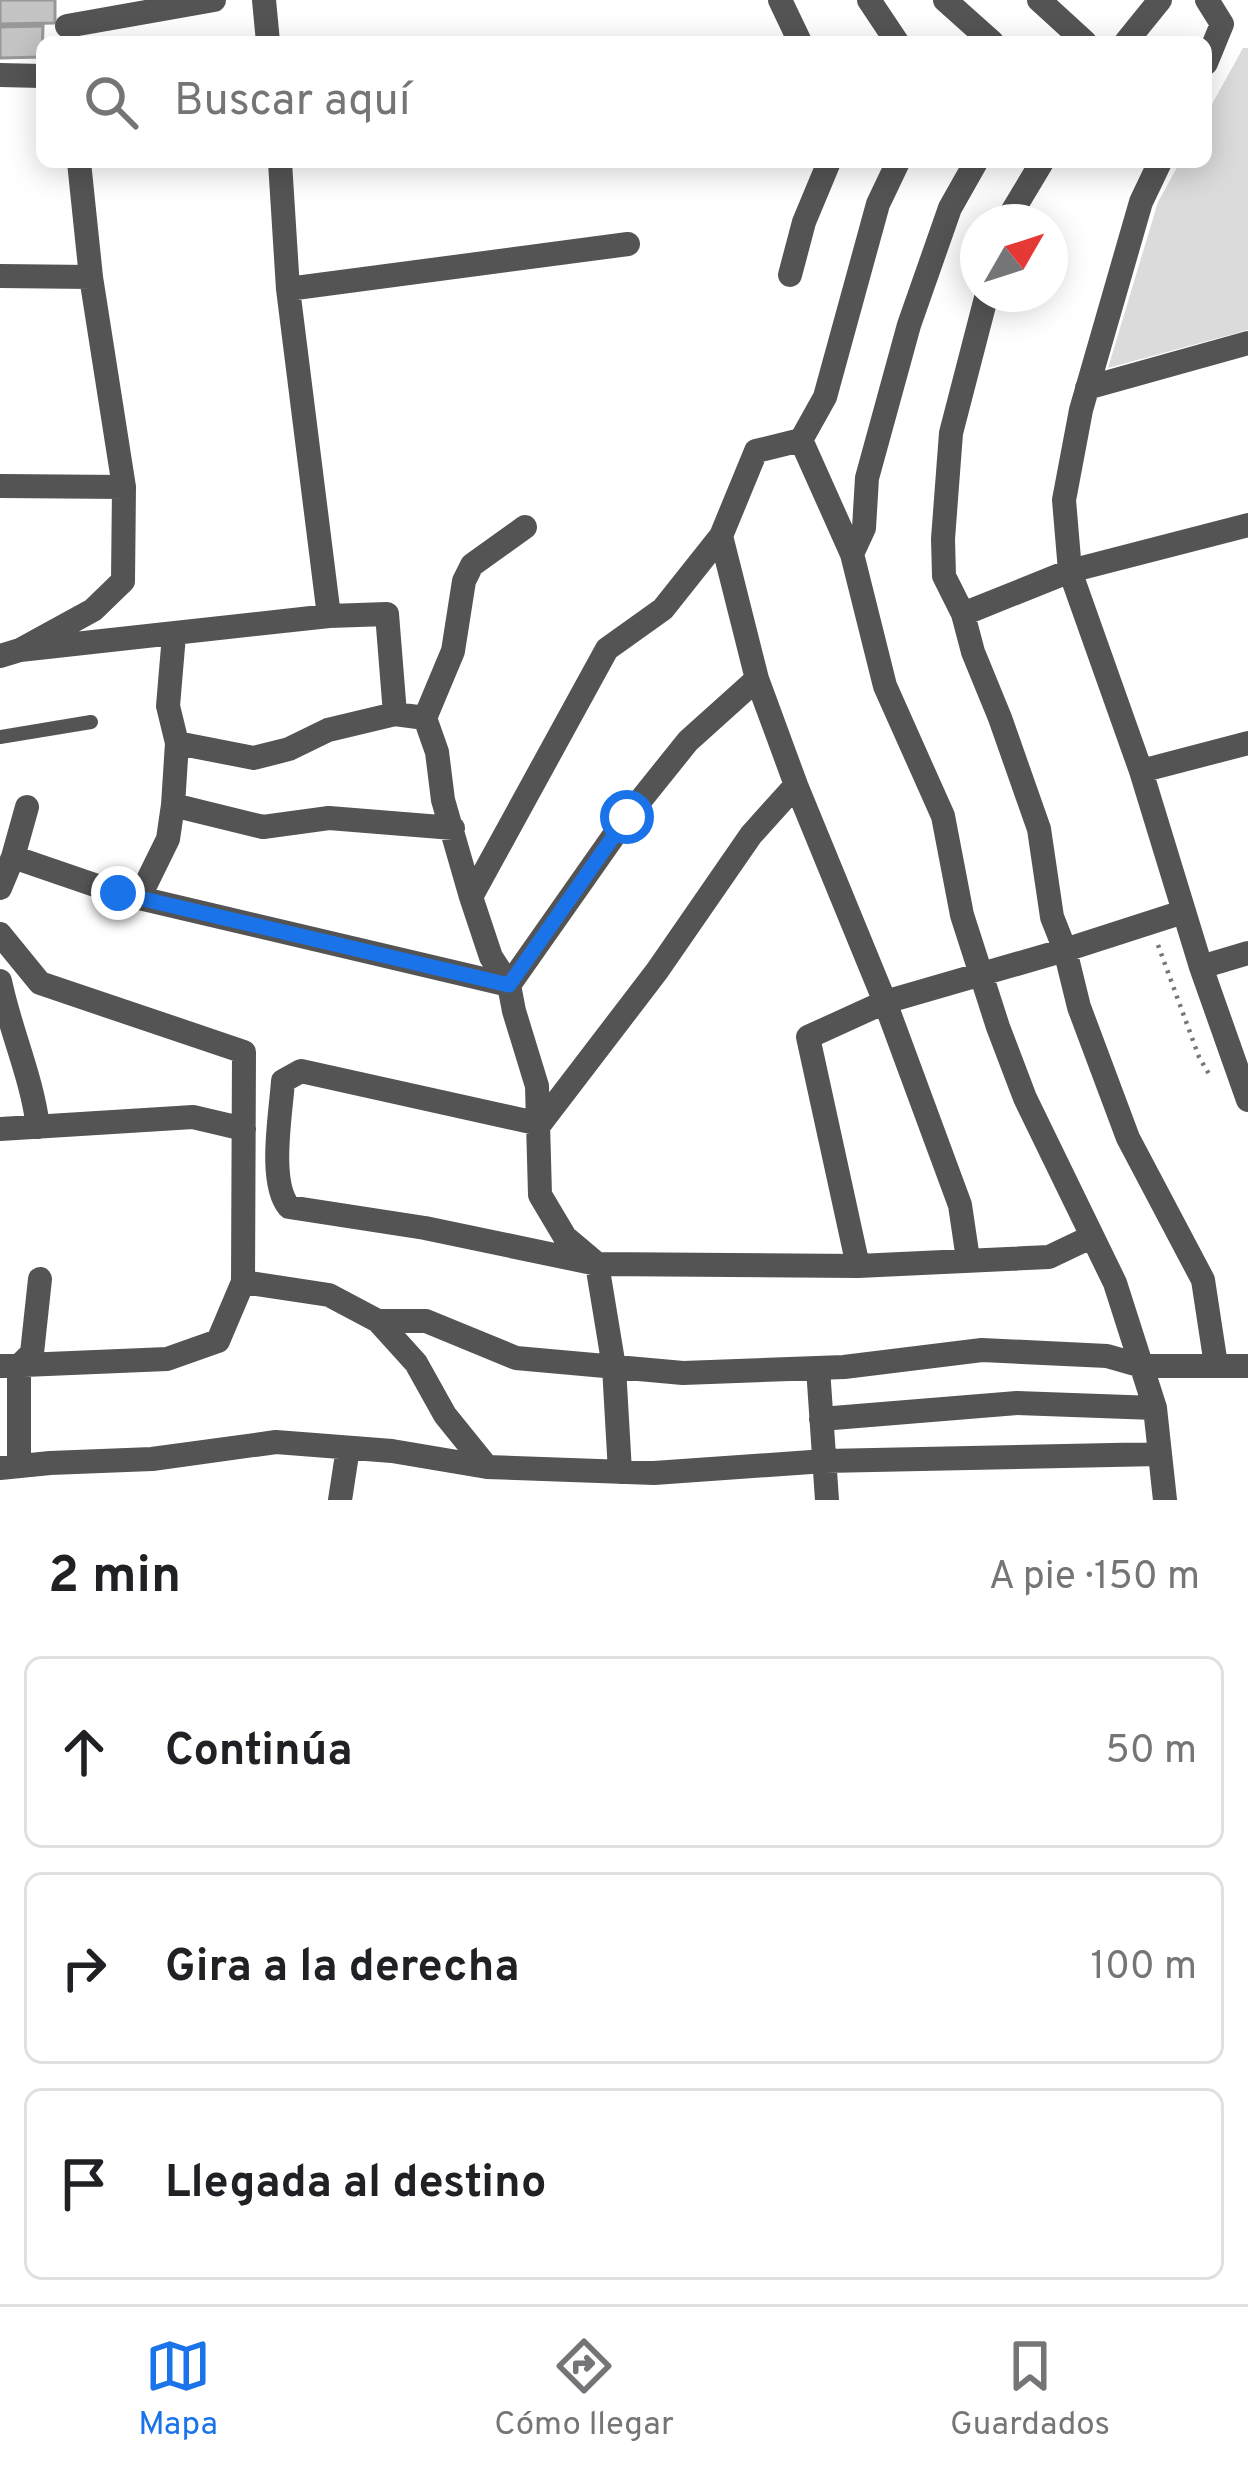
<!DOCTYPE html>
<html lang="es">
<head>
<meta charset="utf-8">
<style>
	body { margin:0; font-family:Overpass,sans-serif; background:#f6f6f6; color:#202124 }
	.compass { position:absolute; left:960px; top:204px; width:108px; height:108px; border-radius:50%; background:#fff; box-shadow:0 6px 30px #0003; rotate:51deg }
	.stop { position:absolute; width:36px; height:36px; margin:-27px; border:9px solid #1a73e8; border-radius:50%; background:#fff }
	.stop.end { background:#1a73e8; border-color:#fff; box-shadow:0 3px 12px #0008 }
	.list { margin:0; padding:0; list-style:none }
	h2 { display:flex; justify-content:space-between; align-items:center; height:156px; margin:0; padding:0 48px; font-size:51px }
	h2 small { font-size:39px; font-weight:400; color:#757577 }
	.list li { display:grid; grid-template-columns:78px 1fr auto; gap:36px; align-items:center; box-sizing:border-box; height:192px; margin:0 24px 24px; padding:0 24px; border:3px solid #e0e0e0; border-radius:18px }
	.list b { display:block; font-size:45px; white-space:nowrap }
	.list em { font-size:39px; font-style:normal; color:#757577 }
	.icon { flex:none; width:66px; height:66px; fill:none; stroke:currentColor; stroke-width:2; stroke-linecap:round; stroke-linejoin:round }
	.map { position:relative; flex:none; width:1248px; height:1500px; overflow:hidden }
	.search { position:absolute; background:#fff; box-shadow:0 6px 30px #0003; left:36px; right:36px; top:36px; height:132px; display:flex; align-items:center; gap:30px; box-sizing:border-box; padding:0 42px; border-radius:18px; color:#757577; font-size:45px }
	.sheet { height:804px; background:#fff }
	nav { display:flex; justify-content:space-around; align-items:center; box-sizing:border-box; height:168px; border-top:3px solid #e0e0e0; background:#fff; font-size:33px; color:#757577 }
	nav a { display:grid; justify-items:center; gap:6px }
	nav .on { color:#1a73e8 }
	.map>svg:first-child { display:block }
	.green { fill:#dbdbdb }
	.building { fill:#c4c4c4; stroke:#989898; stroke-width:3 }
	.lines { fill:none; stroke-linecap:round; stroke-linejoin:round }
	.path { stroke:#767676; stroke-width:4.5; stroke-dasharray:3 6; stroke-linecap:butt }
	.lane { stroke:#545454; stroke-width:14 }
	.street { stroke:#545454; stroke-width:24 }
	.route { stroke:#1a73e8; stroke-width:15 }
</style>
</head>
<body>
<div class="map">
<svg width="1248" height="1500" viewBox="0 0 1248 1500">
	<rect width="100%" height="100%" fill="#fff"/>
	<path class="green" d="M 1243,48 L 1248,48 L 1248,330 L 1108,368 L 1158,202 L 1180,162 L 1206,162 L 1206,115 Z"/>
	<path class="building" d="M 0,0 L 55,0 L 55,23 L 0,24 Z
		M 43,26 L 42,57 L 0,58 L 0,27 Z"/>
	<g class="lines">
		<path class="path" d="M 1158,945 L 1199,1057 L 1209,1074"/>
		<path class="lane" d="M 0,737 L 91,722"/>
		<path class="street" d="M 264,0 L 268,42
			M 780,0 L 800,42
			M 869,0 L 897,42
			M 945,0 L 992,42
			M 1039,0 L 1085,42
			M 67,26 L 214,0
			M 1126,42 L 1160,0
			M 1206,63 L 1222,24 L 1207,0
			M 0,75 L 42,76
			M 280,162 L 288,289 L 329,616
			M 976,162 L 950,208 L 909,325 L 867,478 L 864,528 L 852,554 L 885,686 L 943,816 L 962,915 L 998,1027 L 1025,1098 L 1115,1283 L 1155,1408 L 1165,1500
			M 1160,162 L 1141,202 L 1081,410 L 1064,500 L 1070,571 L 1141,771 L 1201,967 L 1248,1100
			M 1006,222 L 1042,162
			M 790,275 L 804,222 L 829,162
			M 0,276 L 91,277
			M 288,289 L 628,244
			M 987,294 L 951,433 L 943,539 L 944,576 L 963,614 L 973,652 L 1000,718 L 1039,829 L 1052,917 L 1065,950 L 1079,1007 L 1128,1138 L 1203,1280 L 1216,1365
			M 1087,388 L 1248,343
			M 0,486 L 124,487
			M 721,536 L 757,679 L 796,785 L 885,1002 L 960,1205 L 968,1259
			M 852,554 L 801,440 L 825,397 L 878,204 L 898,162
			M 963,614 L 1070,571 L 1248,525
			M 20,650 L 329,616 L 387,614 L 395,714 L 425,718 L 437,752 L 443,800 L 471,897 L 491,957 L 509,985 L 514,1011 L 537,1086 L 540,1195 L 565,1237 L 597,1264 L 614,1367 L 620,1472
			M 0,656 L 20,650 L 93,610 L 123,581 L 124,487 L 91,277 L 79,162
			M 425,718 L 453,651 L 464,581 L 472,565 L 525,527
			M 177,743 L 254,758 L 289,749 L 328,730 L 395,714
			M 1141,771 L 1248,743
			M 796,785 L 751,835 L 657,971 L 540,1124 L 301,1071 L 283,1081 C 281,1113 268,1182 289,1207 L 425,1228 L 597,1264 L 858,1266 L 1049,1257 L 1091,1237
			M 173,805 L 263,827 L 329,818 L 453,828
			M 13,857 L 118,893 L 509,985 L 627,817 L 688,741 L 757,679
			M 0,888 L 13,857 L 27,807
			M 471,897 L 607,649 L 663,609 L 721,536 L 756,451 L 801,440
			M 139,898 L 168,839 L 173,805 L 177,743 L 168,706 L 174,635
			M 0,934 L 40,983 L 244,1052 L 243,1282 L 218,1341 L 167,1359 L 0,1366
			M 1201,967 L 1248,953
			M 0,981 C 10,1030 32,1077 38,1127
			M 0,1129 L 193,1117 L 244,1129
			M 858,1266 L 808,1037 L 885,1002 L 1065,950 L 1183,912
			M 243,1282 L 329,1295 L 378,1321 L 416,1363 L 445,1415 L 487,1467
			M 378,1321 L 426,1321 L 516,1358 L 683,1373 L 844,1367 L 982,1350 L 1107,1356 L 1142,1366 L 1248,1366
			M 818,1368 L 827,1500
			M 821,1419 L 1017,1403 L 1155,1408
			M 19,1466 L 19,1366 L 32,1353 L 40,1279
			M 0,1468 L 50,1463 L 152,1459 L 276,1442 L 392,1451 L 487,1467 L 654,1473 L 825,1461 L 1160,1454
			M 340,1500 L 348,1448"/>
	</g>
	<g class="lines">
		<path class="route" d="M 118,893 L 509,985 L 627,817"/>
	</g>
</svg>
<svg class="compass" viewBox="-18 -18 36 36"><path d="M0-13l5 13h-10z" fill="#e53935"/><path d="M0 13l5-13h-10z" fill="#757577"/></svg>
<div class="stop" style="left:627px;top:817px"></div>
<div class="stop end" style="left:118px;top:893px"></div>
<div class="search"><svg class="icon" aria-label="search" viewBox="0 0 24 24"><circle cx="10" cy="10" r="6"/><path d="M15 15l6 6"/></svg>Buscar aquí</div>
</div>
<section class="sheet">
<h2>2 min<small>A pie · 150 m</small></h2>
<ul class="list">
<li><svg class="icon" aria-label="ahead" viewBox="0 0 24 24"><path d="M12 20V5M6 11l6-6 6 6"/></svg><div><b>Continúa</b></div><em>50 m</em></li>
<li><svg class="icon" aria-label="right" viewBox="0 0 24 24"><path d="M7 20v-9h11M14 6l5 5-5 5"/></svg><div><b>Gira a la derecha</b></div><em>100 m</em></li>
<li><svg class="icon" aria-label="arrive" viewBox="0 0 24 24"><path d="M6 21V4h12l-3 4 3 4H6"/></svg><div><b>Llegada al destino</b></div></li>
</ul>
</section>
<nav>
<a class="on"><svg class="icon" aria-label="map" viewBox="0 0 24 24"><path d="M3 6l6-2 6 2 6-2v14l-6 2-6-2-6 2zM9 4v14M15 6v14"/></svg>Mapa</a>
<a><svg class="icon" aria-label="directions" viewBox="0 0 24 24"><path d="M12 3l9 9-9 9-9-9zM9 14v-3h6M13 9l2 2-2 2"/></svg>Cómo llegar</a>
<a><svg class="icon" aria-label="saved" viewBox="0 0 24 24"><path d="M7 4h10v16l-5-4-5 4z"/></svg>Guardados</a>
</nav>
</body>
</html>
